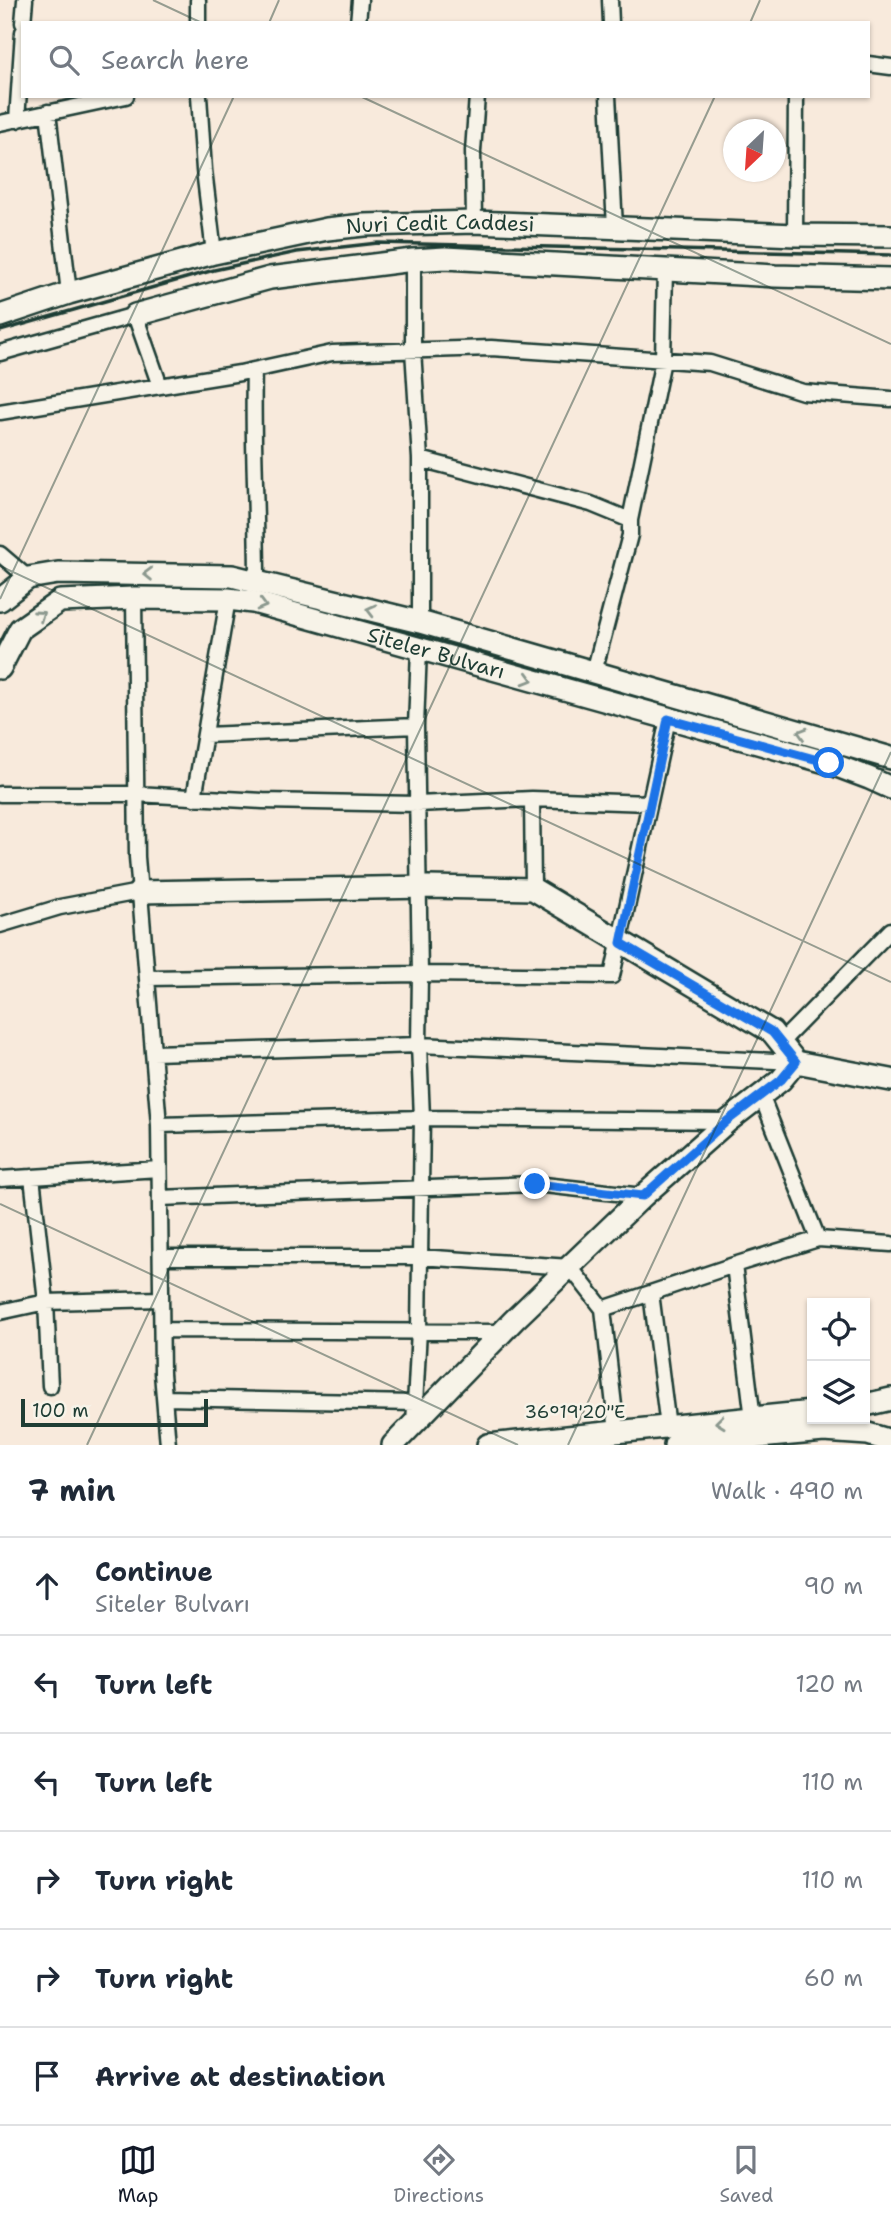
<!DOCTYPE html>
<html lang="en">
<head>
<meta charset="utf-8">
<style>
	body { margin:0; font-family:"Shantell Sans",sans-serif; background:#f6f6f7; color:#1f2937 }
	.controls { position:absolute; right:21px; bottom:21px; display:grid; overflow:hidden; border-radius:0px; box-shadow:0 2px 5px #0004 }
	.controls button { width:63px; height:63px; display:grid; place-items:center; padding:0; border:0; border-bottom:2px solid #e0e1e3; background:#fff; color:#1f2937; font:35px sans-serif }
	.compass { position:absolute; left:723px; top:119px; width:63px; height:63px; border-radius:50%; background:#fff; box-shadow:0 2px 5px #0004; rotate:205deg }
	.scale { position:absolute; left:21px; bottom:18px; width:187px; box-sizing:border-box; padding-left:7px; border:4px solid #1f3d34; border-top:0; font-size:19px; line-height:24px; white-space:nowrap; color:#1f3d34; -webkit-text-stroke:5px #f7f3e8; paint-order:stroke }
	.stop { position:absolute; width:21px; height:21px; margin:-16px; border:5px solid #1a73e8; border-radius:50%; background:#fff }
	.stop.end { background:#1a73e8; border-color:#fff; box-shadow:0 2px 7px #0008 }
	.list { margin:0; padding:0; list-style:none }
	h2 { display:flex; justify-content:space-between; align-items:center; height:91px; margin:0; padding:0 28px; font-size:30px }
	h2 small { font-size:23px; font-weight:400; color:#747a83 }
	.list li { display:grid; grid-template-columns:46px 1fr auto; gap:21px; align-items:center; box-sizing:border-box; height:98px; padding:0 28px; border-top:2px solid #e0e1e3 }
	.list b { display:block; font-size:26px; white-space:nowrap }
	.list p { margin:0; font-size:23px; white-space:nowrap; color:#747a83 }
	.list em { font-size:23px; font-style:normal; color:#747a83 }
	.icon { flex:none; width:38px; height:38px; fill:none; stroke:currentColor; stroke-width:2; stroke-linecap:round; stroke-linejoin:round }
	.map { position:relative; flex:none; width:891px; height:1445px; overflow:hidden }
	.search { position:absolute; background:#fff; box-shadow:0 2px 5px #0004; left:21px; right:21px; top:21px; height:77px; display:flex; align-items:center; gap:18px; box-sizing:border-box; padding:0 24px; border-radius:0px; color:#747a83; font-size:26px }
	.sheet { height:679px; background:#fff }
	nav { display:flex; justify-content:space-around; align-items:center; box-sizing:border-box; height:98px; border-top:2px solid #e0e1e3; background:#fff; font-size:19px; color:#747a83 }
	nav a { display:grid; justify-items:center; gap:4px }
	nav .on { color:#111827 }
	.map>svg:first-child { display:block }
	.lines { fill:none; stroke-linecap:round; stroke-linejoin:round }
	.street-casing { stroke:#1f3d34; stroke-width:19 }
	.secondary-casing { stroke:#1f3d34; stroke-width:26 }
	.street { stroke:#f7f3e8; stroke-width:14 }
	.secondary { stroke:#f7f3e8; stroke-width:21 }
	.rail { stroke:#1f3d34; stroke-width:3.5 }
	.oneway { stroke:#8b988e }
	.route { stroke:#1a73e8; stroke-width:9 }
	.ticks { fill:none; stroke:#1f3d34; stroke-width:2; stroke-opacity:0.45 }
	.labels { text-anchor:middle; stroke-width:5; stroke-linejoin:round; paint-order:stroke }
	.street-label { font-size:21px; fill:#1f3d34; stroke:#f7f3e8 }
	.ticks-label { font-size:18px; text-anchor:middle; fill:#1f3d34; stroke:#f7f3e8; stroke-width:5; stroke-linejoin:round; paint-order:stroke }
</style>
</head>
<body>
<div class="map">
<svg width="891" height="1445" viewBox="0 0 891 1445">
	<rect width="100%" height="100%" fill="#f8eadc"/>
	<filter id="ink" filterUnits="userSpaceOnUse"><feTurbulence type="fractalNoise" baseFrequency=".0143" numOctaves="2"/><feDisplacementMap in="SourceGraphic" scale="14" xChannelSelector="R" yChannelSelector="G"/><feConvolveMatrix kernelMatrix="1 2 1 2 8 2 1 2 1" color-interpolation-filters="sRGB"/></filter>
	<g filter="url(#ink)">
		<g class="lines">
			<defs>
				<path id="street" d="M 198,0 L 198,23
					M 610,0 L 611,23
					M 23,23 L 25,0
					M 358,23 L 360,0
					M 868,64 L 891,67
					M 199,96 L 204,170 L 214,253
					M 608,96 L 615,227
					M 48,112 L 69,293
					M 17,120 L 23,32
					M 0,123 L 126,96
					M 474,222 L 473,151 L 477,96
					M 795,235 L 796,96
					M 413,260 L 413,350 L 420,459 L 420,622
					M 0,353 L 135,315 L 160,386
					M 254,370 C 252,440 257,510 257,581
					M 0,412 L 240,373 L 332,353 L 491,348 L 710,363 L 803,392 L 891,399
					M 420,459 L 591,504 L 630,520 L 630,535 L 594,672
					M 630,520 L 663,360 L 665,269
					M 0,554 L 28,578
					M 134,598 L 137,857 L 159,1125 L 162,1373 L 168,1445
					M 205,735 L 416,726
					M 0,794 L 136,794 L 263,801 L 417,804 L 532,799 L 649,803
					M 194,798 L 228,599
					M 532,799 L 533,889
					M 0,925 L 60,907 L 139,892
					M 147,978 L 420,974 L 612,976 L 668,719
					M 781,1042 L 891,930
					M 153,1053 L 419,1045 L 796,1062
					M 761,1095 L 818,1239
					M 159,1125 L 422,1118 L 728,1121
					M 32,1177 L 46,1302 L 50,1386
					M 0,1179 L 159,1169
					M 160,1198 L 535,1184 L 643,1196
					M 161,1257 L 419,1257 L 570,1267 L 603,1309 L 617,1432
					M 734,1265 L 753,1419
					M 651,1293 L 668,1427
					M 603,1309 L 734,1265 L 818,1239 L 891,1244
					M 0,1312 L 46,1302 L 161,1299
					M 162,1330 L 503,1332
					M 164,1398 L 415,1403
					M 414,1424 L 419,1330 L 422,1118 L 419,1045 L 420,974 L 416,726 L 419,649"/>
				<g id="secondary">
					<path d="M 135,315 L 270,278 L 413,260 L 445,258 L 775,276 L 891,279"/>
					<path id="s1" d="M 0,316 L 69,293 L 214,253 L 327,229 L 364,225 L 474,222 L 795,235 L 891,236"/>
					<path d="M 0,600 L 28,578 L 58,573 L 232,576 L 420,622 L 891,758"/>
					<path id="s2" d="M 0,668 L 20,629 L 60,601 L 134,598 L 228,599 L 253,602 L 829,763 L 869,778 L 891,788"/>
					<path d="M 139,892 L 428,887 L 533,889 L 772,1032 L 796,1062 L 891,1080"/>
					<path d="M 865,1405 L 891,1399"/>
					<path d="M 393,1445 L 514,1320 L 643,1196 L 728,1121 L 781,1080 L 796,1062"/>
					<path d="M 488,1445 L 812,1412"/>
					<path d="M 675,1445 L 824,1431 L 868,1434 L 891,1441"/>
				</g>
			</defs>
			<use href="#street" class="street-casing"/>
			<use href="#secondary" class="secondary-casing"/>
			<use href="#street" class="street"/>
			<use href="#secondary" class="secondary"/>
			<path class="rail" d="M 0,331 L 214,270 L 297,252 L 378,243 L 891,255"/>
		</g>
		<defs><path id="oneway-chevron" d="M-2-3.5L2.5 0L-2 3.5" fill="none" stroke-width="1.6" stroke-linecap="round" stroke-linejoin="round" transform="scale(1.75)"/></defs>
		<g class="oneway">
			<use href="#oneway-chevron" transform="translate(148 574) rotate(-179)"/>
			<use href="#oneway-chevron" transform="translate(262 605) rotate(15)"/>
			<use href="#oneway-chevron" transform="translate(371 610) rotate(-166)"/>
			<use href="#oneway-chevron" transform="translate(40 615) rotate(-35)"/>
			<use href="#oneway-chevron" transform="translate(528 679) rotate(16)"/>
			<use href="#oneway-chevron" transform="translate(802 733) rotate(-164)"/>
			<use href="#oneway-chevron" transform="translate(720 1422) rotate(174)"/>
		</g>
	</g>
	<g class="lines" filter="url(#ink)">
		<path class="route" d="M 535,1184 L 643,1196 L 727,1121 L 781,1080 L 796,1062 L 772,1032 L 621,943 L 668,719 L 829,763"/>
	</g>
	<path class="ticks" d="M 153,0 L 202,23M 269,23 L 279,0M 750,23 L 760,0M 360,96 L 891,344M 0,566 L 891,982M 0,599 L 234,96M 0,1204 L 518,1445M 87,1445 L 715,96M 568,1445 L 891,752"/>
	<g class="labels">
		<g class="street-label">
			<text dy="7" stroke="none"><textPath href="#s1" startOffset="452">Nuri Cedit Caddesi</textPath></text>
			<text dy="7" stroke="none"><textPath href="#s2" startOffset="476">Siteler Bulvarı</textPath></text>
		</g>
	</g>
	<g class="ticks-label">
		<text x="575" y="1418">36°19'20"E</text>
	</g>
</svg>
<div class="controls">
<button><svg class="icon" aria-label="locate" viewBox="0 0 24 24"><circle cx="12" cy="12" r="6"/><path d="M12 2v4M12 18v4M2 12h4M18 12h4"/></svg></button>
<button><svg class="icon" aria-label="layers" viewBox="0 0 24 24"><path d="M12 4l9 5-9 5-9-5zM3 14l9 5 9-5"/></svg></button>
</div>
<svg class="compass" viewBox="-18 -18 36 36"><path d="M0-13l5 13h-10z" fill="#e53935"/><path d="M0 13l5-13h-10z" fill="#747a83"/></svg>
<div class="scale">100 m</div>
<div class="stop" style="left:829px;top:763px"></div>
<div class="stop end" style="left:535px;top:1184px"></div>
<div class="search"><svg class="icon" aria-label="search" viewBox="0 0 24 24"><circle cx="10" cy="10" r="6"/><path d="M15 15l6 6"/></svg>Search here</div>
</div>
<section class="sheet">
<h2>7 min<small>Walk · 490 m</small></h2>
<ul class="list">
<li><svg class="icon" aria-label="ahead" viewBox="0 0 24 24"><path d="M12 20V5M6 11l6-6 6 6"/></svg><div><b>Continue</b><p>Siteler Bulvarı</p></div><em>90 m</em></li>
<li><svg class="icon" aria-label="left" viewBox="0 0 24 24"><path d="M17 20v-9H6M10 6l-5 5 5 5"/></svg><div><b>Turn left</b></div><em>120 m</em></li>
<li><svg class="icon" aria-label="left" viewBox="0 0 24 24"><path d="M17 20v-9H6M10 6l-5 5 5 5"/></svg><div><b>Turn left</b></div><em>110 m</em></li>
<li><svg class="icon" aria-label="right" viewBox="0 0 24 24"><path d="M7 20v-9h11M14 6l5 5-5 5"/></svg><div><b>Turn right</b></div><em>110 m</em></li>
<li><svg class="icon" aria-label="right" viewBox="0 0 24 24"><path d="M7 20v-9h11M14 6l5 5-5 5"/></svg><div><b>Turn right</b></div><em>60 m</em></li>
<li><svg class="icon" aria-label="arrive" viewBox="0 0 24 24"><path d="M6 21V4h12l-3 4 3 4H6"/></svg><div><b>Arrive at destination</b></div></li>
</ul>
</section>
<nav>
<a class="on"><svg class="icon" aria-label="map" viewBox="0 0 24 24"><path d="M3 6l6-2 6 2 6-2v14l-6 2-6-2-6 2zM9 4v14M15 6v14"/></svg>Map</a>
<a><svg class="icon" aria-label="directions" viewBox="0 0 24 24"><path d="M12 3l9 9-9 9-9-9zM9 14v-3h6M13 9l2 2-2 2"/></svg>Directions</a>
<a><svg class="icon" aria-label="saved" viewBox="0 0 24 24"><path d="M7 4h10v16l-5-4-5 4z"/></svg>Saved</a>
</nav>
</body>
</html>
